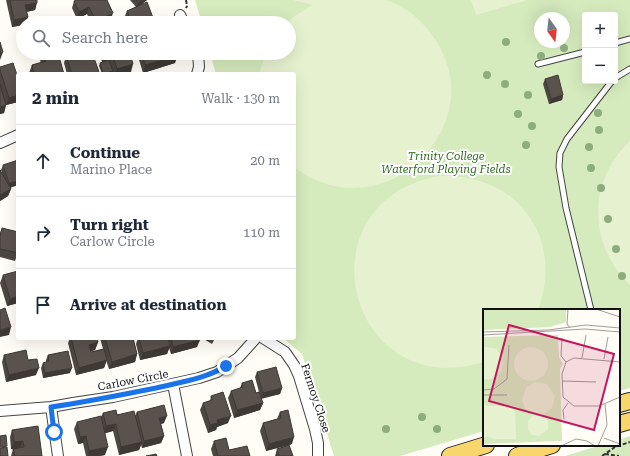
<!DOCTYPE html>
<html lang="en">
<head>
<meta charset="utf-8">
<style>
	body { margin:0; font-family:"Roboto Serif",serif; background:#f6f6f7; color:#1f2937 }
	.controls { position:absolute; right:12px; top:12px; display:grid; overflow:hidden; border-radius:4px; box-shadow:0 4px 16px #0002 }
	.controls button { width:36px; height:36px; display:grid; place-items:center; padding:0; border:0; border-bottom:1px solid #e0e1e3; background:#fff; color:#1f2937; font:20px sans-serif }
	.compass { position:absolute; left:534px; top:12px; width:36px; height:36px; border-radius:50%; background:#fff; box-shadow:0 4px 16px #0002; rotate:165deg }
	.stop { position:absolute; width:12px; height:12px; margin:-9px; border:3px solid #1a73e8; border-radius:50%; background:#fff }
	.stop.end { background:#1a73e8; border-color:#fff; box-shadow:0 1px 4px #0008 }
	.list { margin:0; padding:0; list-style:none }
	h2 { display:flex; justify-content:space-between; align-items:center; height:52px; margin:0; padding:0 16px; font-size:17px }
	h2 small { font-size:13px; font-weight:400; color:#747a83 }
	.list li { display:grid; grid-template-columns:26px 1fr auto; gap:12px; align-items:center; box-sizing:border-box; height:72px; padding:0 16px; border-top:1px solid #e0e1e3 }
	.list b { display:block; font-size:15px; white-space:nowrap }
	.list p { margin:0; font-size:13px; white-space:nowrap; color:#747a83 }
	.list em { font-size:13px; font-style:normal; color:#747a83 }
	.icon { flex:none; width:22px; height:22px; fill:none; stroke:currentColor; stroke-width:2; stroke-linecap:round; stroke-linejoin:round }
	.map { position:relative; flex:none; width:630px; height:456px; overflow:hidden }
	.search { position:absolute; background:#fff; box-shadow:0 4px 16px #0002; left:16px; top:16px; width:280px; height:44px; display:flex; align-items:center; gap:10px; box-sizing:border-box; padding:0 14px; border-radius:22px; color:#747a83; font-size:15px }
	.panel { position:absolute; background:#fff; box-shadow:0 4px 16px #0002; left:16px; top:72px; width:280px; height:268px; border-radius:4px }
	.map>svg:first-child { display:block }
	.green { fill:#d5ebbd; fill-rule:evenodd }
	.pitch { fill:#e6f2cf }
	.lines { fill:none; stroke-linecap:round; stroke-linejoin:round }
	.lane-casing { stroke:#444; stroke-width:7 }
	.street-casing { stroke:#444; stroke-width:12 }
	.primary-casing { stroke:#222; stroke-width:18 }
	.path { stroke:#333; stroke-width:2; stroke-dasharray:4 2; stroke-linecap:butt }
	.lane { stroke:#fff; stroke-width:5 }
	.street { stroke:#fff; stroke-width:10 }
	.primary { stroke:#f9d66b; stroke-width:16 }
	.tree { fill:#8dad7f }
	.wall { fill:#4d4742 }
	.shaded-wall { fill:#3f3936 }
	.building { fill:#5a524d; stroke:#3f3936 }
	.route { stroke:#1a73e8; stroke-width:5 }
	.labels { text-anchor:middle; stroke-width:4; stroke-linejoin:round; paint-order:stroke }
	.park-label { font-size:11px; font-style:italic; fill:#2f6b1f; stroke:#fff }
	.street-label { font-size:11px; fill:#111; stroke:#fff }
	.inset-road { fill:none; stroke:#a09f9a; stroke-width:1 }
	.view { fill:#c2185b; fill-opacity:0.15; stroke:#c2185b; stroke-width:2 }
	.inset-edge { fill:none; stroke:#111; stroke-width:2 }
</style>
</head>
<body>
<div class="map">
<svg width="630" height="456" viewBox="0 0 630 456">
	<rect width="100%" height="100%" fill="#fffdf5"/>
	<path class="green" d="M 195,0 L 630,0 L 630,388 L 619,391 L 619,310 L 484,310 L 484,431 L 400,456 L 334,456 L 302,354 L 283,338 L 294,338 L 294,74 L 216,74 L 210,53 L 289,53 L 289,23 L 202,23 ZM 585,15 L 615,15 L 615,81 L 585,81 ZM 540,18 L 564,18 L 564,42 L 540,42 Z
		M 630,436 L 630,456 L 565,456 L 601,445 L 619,445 L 619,440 Z"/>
	<path class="pitch" d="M 293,0 C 314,0 335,0 357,0 C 365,0 376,0 384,0 C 401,3 418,17 428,30 C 501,117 386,237 294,167 L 294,74 L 259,74 L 266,53 L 289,53 L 289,23 L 286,23 L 295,16 L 312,5 Z
		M 471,0 L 527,0 L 476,15 Z
		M 630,141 L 630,285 C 588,244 587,182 630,141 Z
		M 438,176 C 516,172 565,237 538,310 L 484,310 L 484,362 C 349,404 297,204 438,176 Z"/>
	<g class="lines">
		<defs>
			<path id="lane" d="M 615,43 L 630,39
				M 538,64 L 585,52
				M 615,78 L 630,69
				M 591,310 L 566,208 L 559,167 L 560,153 L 567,139 L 612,81"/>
			<path id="street" d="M 180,15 L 184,23
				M 197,74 L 199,67 L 198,53
				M 0,143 L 18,135
				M 263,338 L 285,352 L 294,365 L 299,376 L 315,429 L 318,443 L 318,456
				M 173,384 L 187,456
				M 51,407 L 58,456
				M 0,411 L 51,407 L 73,403 L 113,397 L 199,378 L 217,372 L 238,358 L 256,338"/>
			<path id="primary" d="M 619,404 L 630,401
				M 619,424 L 630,421
				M 450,456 L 486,445
				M 517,456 L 552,445"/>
		</defs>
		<use href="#lane" class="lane-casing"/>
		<use href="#street" class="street-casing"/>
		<use href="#primary" class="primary-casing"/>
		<path class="path" d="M 186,0 L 187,6 L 186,8
			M 605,454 L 619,456
			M 602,456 L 615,447 L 630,442"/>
		<use href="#lane" class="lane"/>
		<use href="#street" class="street"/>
		<use href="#primary" class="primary"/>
	</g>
	<g class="tree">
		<circle cx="506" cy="42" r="4"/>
		<circle cx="564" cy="48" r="4"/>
		<circle cx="541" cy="56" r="4"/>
		<circle cx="487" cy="75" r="4"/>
		<circle cx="505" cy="84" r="4"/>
		<circle cx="528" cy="95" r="4"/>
		<circle cx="598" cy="113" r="4"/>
		<circle cx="518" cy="114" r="4"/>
		<circle cx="532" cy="126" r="4"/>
		<circle cx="599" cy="130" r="4"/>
		<circle cx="526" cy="145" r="4"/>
		<circle cx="589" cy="147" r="4"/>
		<circle cx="591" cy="168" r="4"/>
		<circle cx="601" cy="188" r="4"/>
		<circle cx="608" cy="219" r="4"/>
		<circle cx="616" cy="249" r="4"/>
		<circle cx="622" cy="276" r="4"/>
		<circle cx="422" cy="417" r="4"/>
		<circle cx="386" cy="429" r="4"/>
		<circle cx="437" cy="429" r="4"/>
	</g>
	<path class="wall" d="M 6,0 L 37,0 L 35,10 L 26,12 L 28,17 L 25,23 L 23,23 L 23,25 L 12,27 Z
		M 107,0 L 110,21 L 106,23 L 91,23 L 87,14 L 77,19 L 72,8 L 74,1 Z
		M 130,0 L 147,0 L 141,5 L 155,23 L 126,23 L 124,18 L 127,11 L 136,7 Z
		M 43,53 L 64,74 L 29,74 L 29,73 L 32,65 L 41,63 L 40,60 Z
		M 99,53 L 130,53 L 131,72 L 123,74 L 113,74 L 112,72 L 112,73 L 110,74 L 102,74 L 99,66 L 100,63 L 109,60 L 102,62 Z
		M 137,53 L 177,53 L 177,56 L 175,63 L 143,73 Z
		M 66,56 L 78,60 L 98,74 L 67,74 L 64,63 Z
		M 0,67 L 17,75 L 18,75 L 18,102 L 6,105 L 4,113 L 0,114 Z
		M 545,79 L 563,95 L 562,100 L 549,104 L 543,84 Z
		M 3,165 L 11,189 L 8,196 L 0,201 L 0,170 L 3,176 L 1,170 Z
		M 2,228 L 18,232 L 18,259 L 16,258 L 15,261 L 0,257 L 0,233 Z
		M 3,275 L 18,303 L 7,306 L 0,283 Z
		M 70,338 L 97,338 L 98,342 L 95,350 L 91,351 L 91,352 L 103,349 L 100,338 L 133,338 L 137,354 L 135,362 L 109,369 L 106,360 L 104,368 L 76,375 L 68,343 Z
		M 138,338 L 199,338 L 197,347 L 171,354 L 169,348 L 167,354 L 140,360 L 136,344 Z
		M 202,338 L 215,338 L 212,344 Z
		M 4,355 L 28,360 L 36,375 L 6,382 L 2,362 Z
		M 48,355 L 70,373 L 43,378 L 41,368 L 43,363 L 46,362 L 46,360 Z
		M 257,372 L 282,388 L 280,394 L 261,398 L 263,403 L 260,410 L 234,418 L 228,398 L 231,391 L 240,388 L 242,383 L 256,393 L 259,392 L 255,377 Z
		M 211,396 L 228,423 L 217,427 L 216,430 L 208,433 L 200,410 L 203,403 L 210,401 Z
		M 137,412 L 164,423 L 161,424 L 164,436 L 161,443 L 142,448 L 141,445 L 139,450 L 119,455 L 113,431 L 105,433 L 105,455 L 99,456 L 86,456 L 83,443 L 78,444 L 74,429 L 77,422 L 101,417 L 103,413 L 135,416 Z
		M 280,412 L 292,444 L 289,445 L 293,456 L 275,456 L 277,449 L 289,445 L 266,451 L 260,431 L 263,423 L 277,419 Z
		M 12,430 L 42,456 L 11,456 L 13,449 L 11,449 L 10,437 Z
		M 214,441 L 229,450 L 250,456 L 213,456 L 211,449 Z"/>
	<path class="shaded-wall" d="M 142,0 L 147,0 L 136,8 L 138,3 Z
		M 37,3 L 35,10 L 22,13 L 25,5 Z
		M 89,7 L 87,14 L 77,19 L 79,12 Z
		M 113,13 L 110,21 L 106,23 L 96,23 L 96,21 Z
		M 28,17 L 25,23 L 23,23 L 23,25 L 12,27 L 14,20 Z
		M 3,52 L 0,60 L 0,53 Z
		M 108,53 L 111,53 L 109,60 L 102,62 L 105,54 Z
		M 177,56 L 175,63 L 143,73 L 145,65 Z
		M 133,64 L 131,72 L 123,74 L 115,74 L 117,69 Z
		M 113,71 L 112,73 L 103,74 Z
		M 18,95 L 18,102 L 6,105 L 4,113 L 0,114 L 0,107 L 6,105 L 9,98 Z
		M 563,95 L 562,100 L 549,104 L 551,99 Z
		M 18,181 L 18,185 L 7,189 L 9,183 Z
		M 11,189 L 8,196 L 0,201 L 0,195 Z
		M 18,296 L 18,303 L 7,306 L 10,299 Z
		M 11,327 L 9,335 L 0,337 L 0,330 Z
		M 200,340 L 197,347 L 171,354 L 173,347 Z
		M 98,342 L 95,350 L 87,352 L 89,345 Z
		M 170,346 L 167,354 L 140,360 L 143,353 Z
		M 137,354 L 135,362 L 109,369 L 112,362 Z
		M 107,360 L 104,368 L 76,375 L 79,368 Z
		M 39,368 L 36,375 L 6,382 L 9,375 Z
		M 72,368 L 70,373 L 43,378 L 45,373 Z
		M 282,388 L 280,394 L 261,399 L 263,393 Z
		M 263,403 L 260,410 L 234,418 L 237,410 Z
		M 167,416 L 164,423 L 157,425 L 159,418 Z
		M 231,416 L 228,423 L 217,427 L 216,430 L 208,433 L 210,425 L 217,420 Z
		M 116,424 L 113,431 L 103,434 L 106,426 Z
		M 86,436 L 83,443 L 78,444 L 80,437 Z
		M 164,436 L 161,443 L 142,448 L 144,441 Z
		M 294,437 L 292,444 L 266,451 L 269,444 Z
		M 23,441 L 20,448 L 11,449 L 14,442 Z
		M 142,442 L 139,450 L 119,455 L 121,447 Z
		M 108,447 L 105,455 L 99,456 L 88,456 L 89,451 Z"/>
	<path class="building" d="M 10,0 L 37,0 L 37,3 L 25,5 L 28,17 L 14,20 Z
		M 76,0 L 107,0 L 113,13 L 96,21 L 89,7 L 79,12 L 74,1 Z
		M 136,0 L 142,0 L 138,3 Z
		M 147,2 L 155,23 L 132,23 L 127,11 Z
		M 0,42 L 3,52 L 0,53 Z
		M 43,53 L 58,53 L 64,74 L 34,74 L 32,65 L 46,61 Z
		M 76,53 L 78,60 L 93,55 L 99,72 L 93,74 L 72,74 L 66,56 Z
		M 112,53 L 130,53 L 133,64 L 117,69 Z
		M 142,53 L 177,53 L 177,56 L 145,65 Z
		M 109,60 L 113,71 L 103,74 L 100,63 Z
		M 13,63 L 17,75 L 18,75 L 18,95 L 9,98 L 0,70 L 0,67 Z
		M 558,75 L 563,95 L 551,99 L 545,79 Z
		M 0,84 L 6,105 L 0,107 Z
		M 18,160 L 18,181 L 9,183 L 3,165 Z
		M 0,170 L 11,189 L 0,195 Z
		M 2,228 L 18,232 L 18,253 L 0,249 L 0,236 Z
		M 18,271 L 18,296 L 10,299 L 3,275 Z
		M 5,308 L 11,327 L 0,330 L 0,310 Z
		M 71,338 L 97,338 L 98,342 L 89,345 L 91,352 L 104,349 L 107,360 L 79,368 Z
		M 105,338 L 133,338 L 137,354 L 112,362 Z
		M 139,338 L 168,338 L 170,346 L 143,353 Z
		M 171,338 L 199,338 L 200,340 L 173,347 Z
		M 26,350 L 28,360 L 37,359 L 39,368 L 9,375 L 4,355 Z
		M 68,351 L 72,368 L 45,373 L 43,363 L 49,361 L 48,355 Z
		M 276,367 L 282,388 L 263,393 L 257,372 Z
		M 252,380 L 256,393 L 259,392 L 263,403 L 237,410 L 231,391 L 243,387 L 242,383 Z
		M 223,392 L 231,416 L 217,420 L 218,423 L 210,425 L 203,403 L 212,400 L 211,396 Z
		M 164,405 L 167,416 L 159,418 L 164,436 L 144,441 L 137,412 Z
		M 116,410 L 117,415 L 134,411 L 142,442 L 121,447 L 116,424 L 106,426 L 103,413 Z
		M 288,410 L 294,437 L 269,444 L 263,423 L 281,418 L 280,412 Z
		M 101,416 L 108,447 L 89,451 L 86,436 L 80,437 L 77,422 Z
		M 38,426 L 42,456 L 15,456 L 13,449 L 24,447 L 23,441 L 14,442 L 12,430 Z
		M 6,435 L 7,446 L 0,447 L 0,436 Z
		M 226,438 L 229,450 L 247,446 L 250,456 L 218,456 L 214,441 Z
		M 289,445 L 293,456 L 276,456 L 279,455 L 277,449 Z
		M 7,447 L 8,456 L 0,456 L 0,448 Z
		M 156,454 L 157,456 L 146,456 Z"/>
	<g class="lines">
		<path class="route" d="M 54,432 L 51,407 C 86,402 121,395 156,388 C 180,382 205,379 226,366"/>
	</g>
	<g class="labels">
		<g class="park-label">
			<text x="446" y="160">Trinity College<tspan x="446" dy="13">Waterford Playing Fields</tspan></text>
		</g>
		<g class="street-label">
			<text transform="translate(133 380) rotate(-11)" y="4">Carlow Circle</text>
			<text transform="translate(316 398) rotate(72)" y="4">Fermoy Close</text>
		</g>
	</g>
	<g transform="translate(483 309)">
		<rect width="137" height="137" fill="#fffdf5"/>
		<path d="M 0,0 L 83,0 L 83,13 L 67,18 L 0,21 ZM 75,26 L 76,48 L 80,55 L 77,60 L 79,132 L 0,135 L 0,28 Z" fill="#d5ebbd"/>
		<path d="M 0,38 L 12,39 L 20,48 L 19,62 L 9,70 L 0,70 ZM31 55a17 17 0 1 1 34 0a17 17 0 1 1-34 0ZM 52,73 L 64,75 L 72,87 L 69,99 L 60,106 L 65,112 L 65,120 L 56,127 L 49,126 L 45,120 L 45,112 L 51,106 L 42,99 L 39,91 L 43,79 ZM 0,94 L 4,97 L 32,97 L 33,130 L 12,130 L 4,127 L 0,131 Z" fill="#e6f2cf"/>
		<path class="inset-road" d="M 85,0 L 84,15 L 87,19M 113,0 L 137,8M 0,23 L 65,21 L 103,16 L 137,19M 0,26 L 102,20 L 137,23M 79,29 L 78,47 L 83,53M 99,49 L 103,26M 121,50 L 125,28M 137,53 L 91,49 L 83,53 L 79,65 L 80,88 L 91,97 L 116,97 L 137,88M 79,72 L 113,73M 0,81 L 11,80 L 24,70 L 26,36M 0,86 L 24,86M 81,110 L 80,101 L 85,94M 121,129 L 137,135M 12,137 L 41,137M 78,137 L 93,130 L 104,132 L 112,137M 115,137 L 124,116 L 122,95"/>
		<path class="view" d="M 26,16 L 131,45 L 111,121 L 6,92 Z"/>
		<rect width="137" height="137" class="inset-edge"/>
	</g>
</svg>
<div class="controls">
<button>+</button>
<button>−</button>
</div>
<svg class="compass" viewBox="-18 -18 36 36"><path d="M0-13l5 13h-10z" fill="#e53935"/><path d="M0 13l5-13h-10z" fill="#747a83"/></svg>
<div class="stop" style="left:54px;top:432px"></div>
<div class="stop end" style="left:226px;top:366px"></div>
<div class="search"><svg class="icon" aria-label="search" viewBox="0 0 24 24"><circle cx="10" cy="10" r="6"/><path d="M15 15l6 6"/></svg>Search here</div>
<section class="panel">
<h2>2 min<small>Walk · 130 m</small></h2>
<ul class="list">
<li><svg class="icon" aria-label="ahead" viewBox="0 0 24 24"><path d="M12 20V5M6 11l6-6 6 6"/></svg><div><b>Continue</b><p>Marino Place</p></div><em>20 m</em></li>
<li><svg class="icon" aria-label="right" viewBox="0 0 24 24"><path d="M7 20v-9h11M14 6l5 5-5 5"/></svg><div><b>Turn right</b><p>Carlow Circle</p></div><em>110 m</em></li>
<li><svg class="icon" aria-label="arrive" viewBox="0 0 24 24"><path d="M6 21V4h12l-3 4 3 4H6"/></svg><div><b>Arrive at destination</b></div></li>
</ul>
</section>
</div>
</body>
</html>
